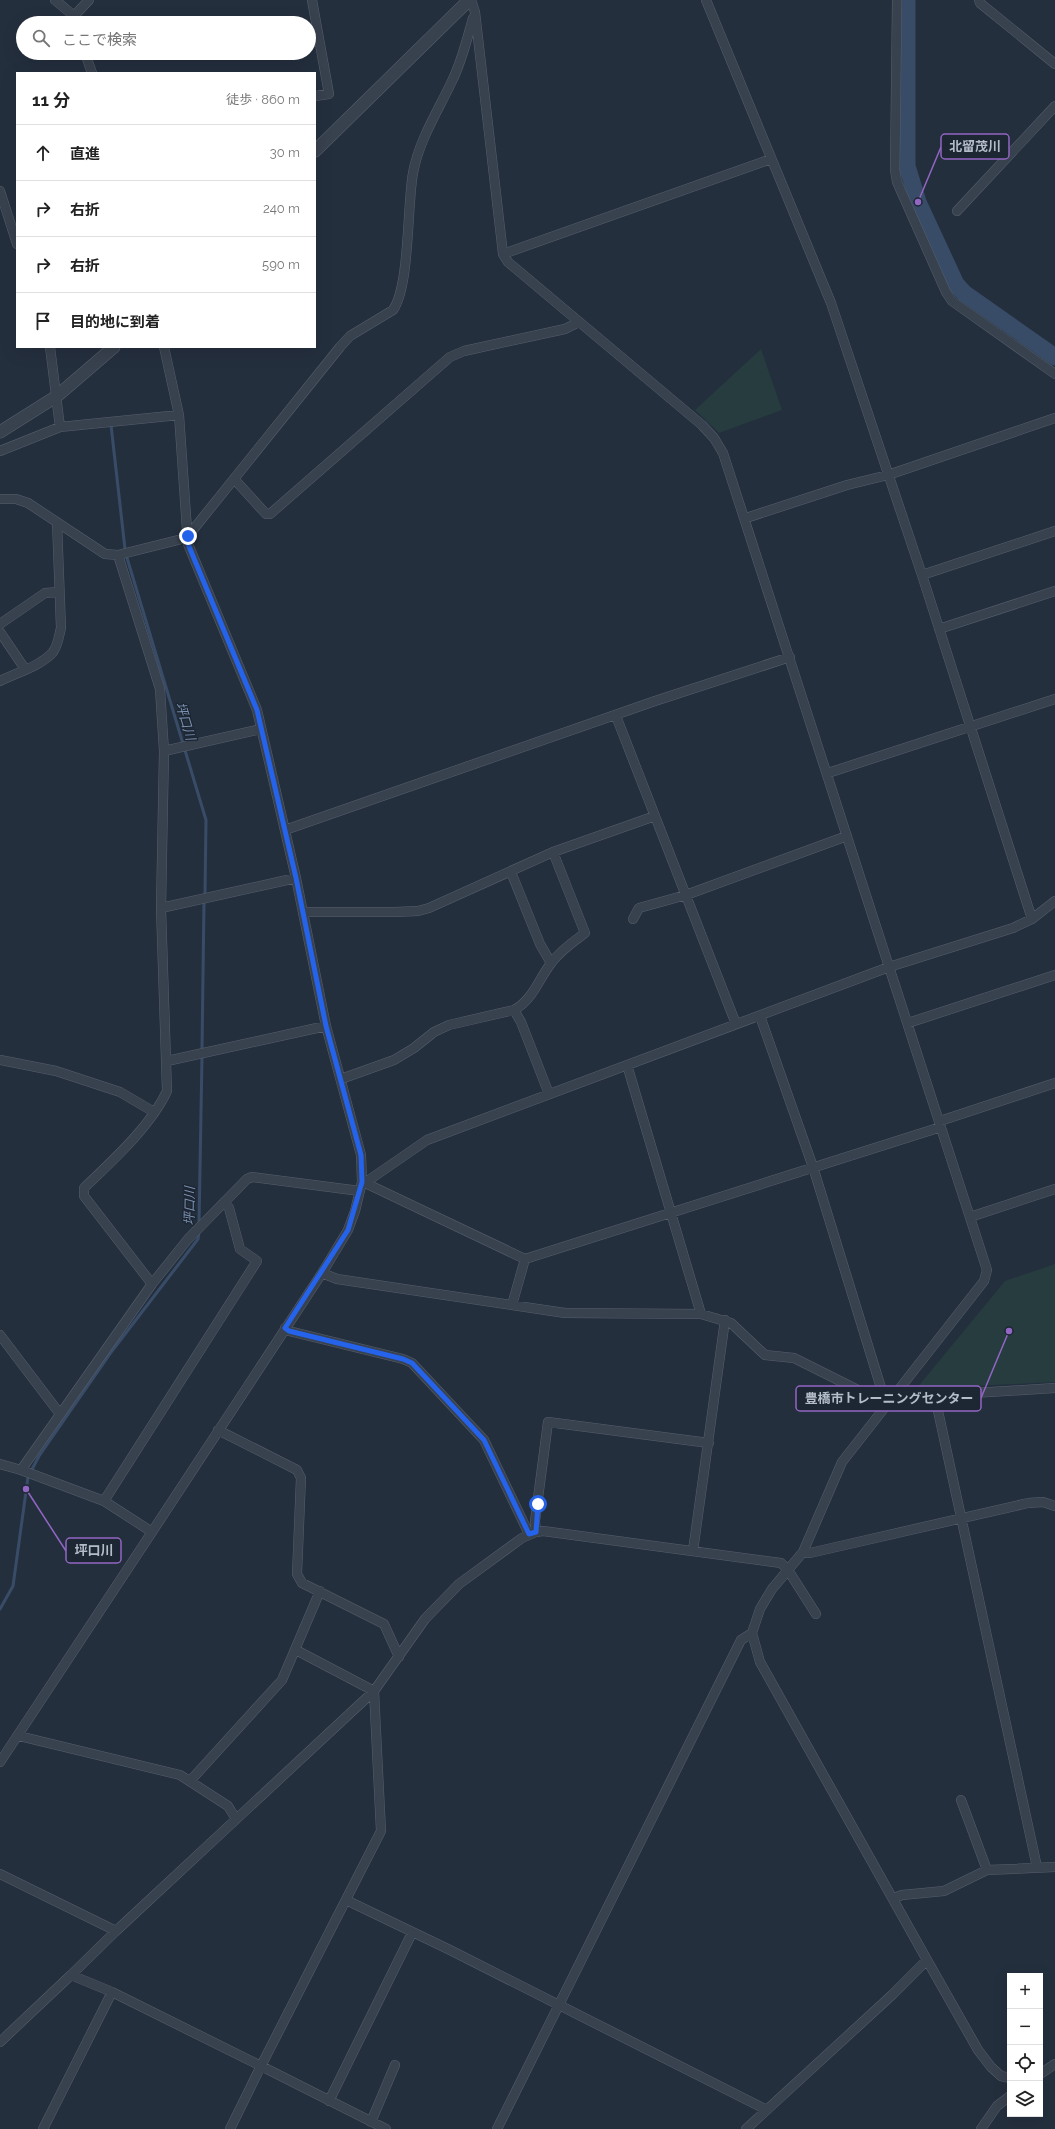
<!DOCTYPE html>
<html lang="ja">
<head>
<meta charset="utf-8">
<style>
	body { margin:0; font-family:Raleway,"Noto Sans JP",sans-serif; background:#f6f6f6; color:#222 }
	.controls { position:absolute; right:12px; bottom:12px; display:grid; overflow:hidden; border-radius:0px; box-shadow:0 4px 16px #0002 }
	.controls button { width:36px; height:36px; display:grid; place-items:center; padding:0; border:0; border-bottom:1px solid #e0e0e0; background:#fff; color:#222; font:20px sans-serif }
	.stop { position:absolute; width:12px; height:12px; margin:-9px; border:3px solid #2563eb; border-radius:50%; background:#fff }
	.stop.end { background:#2563eb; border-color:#fff; box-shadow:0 1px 4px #0008 }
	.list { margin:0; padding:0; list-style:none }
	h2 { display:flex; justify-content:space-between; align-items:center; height:52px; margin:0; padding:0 16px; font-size:17px }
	h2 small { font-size:13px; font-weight:400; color:#767676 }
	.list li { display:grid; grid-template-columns:26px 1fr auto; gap:12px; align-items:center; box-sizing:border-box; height:56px; padding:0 16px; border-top:1px solid #e0e0e0 }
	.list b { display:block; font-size:15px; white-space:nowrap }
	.list em { font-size:13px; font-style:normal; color:#767676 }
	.icon { flex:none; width:22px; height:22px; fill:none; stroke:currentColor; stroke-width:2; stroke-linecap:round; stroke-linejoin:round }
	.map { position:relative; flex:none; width:1055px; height:2129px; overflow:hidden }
	.search { position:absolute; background:#fff; box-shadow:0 4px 16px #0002; left:16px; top:16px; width:300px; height:44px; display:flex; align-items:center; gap:10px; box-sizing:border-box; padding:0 14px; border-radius:22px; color:#767676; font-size:15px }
	.panel { position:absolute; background:#fff; box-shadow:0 4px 16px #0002; left:16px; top:72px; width:300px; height:276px; border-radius:0px }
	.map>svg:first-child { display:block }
	.green { fill:#263c3f }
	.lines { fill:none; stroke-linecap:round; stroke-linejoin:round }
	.stream { stroke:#394c67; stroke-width:3 }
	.river { stroke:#394c67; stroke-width:17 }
	.minor-casing { stroke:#565f6c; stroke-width:10 }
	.tertiary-casing { stroke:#565f6c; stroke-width:13 }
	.minor { stroke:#38414e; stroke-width:9 }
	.tertiary { stroke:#38414e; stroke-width:12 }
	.route { stroke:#2563eb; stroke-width:5 }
	.labels { text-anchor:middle; stroke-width:3; stroke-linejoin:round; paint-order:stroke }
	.water-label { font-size:13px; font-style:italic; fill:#7c92b1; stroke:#1d2633 }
	.leader { fill:none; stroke:#9266c3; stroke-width:1.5 }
	.callout-dot { fill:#9266c3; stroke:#1d2633; stroke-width:1.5 }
	.callout { fill:#1d2633; stroke:#9266c3; stroke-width:1.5 }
	.callout-label { font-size:13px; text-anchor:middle; font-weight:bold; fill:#b4bcc9 }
</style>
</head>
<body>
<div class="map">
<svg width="1055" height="2129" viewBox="0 0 1055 2129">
	<rect width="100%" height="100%" fill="#242f3e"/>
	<path class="green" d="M 761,349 L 782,410 L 719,433 L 695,410 Z
		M 1055,1264 L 1055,1382 L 916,1389 L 1005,1281 Z"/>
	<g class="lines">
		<path class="stream" d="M 111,425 L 125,549
			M 127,558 L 206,820 L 205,894
			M 202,1049 L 204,902
			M 199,1224 L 202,1056
			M 0,1609 L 13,1586 L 28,1477 L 39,1456 L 112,1351 L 198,1239 L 199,1232"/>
		<path class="river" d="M 907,0 L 907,166 L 918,202 L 956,284 L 964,293 L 1055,357"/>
		<defs>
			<path id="minor" d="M 55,0 L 74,16 L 76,23
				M 312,0 L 329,94 L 315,96
				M 471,0 L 475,12 L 503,254 L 508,262 L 702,425 L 714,438 L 723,453 L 987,1270 L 984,1281 L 842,1462 L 803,1552 L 772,1589 L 760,1609 L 752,1633 L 760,1662 L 927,1960
				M 706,0 L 831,303 L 922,575 L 1032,919
				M 897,0 L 895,170 L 897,182 L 946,292 L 952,301 L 1055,374
				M 979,0 L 980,3 L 1055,64
				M 74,16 L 89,0
				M 85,53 L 92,73
				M 0,191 L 17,244
				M 957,211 L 1055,106
				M 503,254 L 771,159
				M 50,347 L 60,427
				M 164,347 L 179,415 L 188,544 L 257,710 L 296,878 L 326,1026 L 361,1155 L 362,1182 L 355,1211 L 348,1230 L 322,1273
				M 0,451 L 60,427 L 179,415
				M 235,480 L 266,514 L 270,514 L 450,357 L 464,351 L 565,329 L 579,322
				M 0,499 L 16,499 L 28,503 L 105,554 L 118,555 L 182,539 L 188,536 L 340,347 L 350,336 L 393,310 C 410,286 407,205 413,173 C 419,140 438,111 452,81 C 462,61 467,39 473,18
				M 746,518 L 847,485 L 888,475 L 1055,418
				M 118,555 L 160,689 L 164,751 L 161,908 L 167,1091 C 151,1126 112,1161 84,1188 L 84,1196 L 152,1284
				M 922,575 L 1055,531
				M 0,624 L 45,593 L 59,592
				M 939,629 L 1055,591
				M 0,632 L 25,669
				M 0,681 C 16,673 41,666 53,652 C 58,645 59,636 61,628 L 57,522
				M 616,716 L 736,1024
				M 164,751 L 261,729
				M 828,773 L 1055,699
				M 285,830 L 655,701 L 790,657
				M 511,872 L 540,944 L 551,963
				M 161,908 L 296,878
				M 303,912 L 395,912 L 418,911 L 429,908 L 553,852 L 655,816
				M 633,919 L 639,908 L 686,895 L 847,836
				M 514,1010 C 533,1000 539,978 552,962 C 561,950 573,942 585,933 L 553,852
				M 760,1016 L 813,1167 L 886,1404
				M 908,1023 L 1055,975
				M 0,1060 L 56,1071 L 120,1092 L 154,1112
				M 167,1061 L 326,1026
				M 627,1065 L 701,1314
				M 341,1079 L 394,1060 L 414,1048 L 434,1032 L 449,1025 L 514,1010 L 521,1022 L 549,1094
				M 940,1121 L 1055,1083
				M 363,1182 L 525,1259 L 941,1127
				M 366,1182 L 427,1140 L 889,967 L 1013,928 L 1032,919 L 1055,901
				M 970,1217 L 1055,1189
				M 512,1305 L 525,1259
				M 285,1328 L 289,1331 L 403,1359 L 412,1363 L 484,1440 L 529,1534
				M 0,1335 L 60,1414
				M 935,1397 L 1037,1867
				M 892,1398 L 1055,1388
				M 218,1430 L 297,1470 L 301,1478 L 297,1574 L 302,1583 L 384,1624 L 399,1657
				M 0,1464 L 21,1470 L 104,1501 L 152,1532 L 322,1273 L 337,1279 L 565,1313 L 701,1314 L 731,1323 L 765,1355 L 794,1358 L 886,1404
				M 21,1470 L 152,1284 L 188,1239 L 247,1179 L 252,1177 L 360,1191
				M 104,1501 L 257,1261 L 240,1249 L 229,1208 L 224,1202
				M 536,1532 L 535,1521 L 548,1422 L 709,1443
				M 693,1551 L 725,1320
				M 803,1552 L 810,1553 L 1028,1503 L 1043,1502 L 1055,1506
				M 19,1736 L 180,1775 L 228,1806 L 236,1819
				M 0,1762 L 152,1532
				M 190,1781 L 282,1680 L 320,1591
				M 961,1800 L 987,1870
				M 0,1874 L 116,1931
				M 894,1898 L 902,1895 L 944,1891 L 987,1870 L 1055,1867
				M 346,1900 L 450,1950 L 767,2110
				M 71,1975 L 116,1931 L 374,1691 L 425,1619 L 459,1584 L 522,1538 L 536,1532 L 543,1531 L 781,1563 L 788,1570 L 816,1614
				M 0,2042 L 71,1975 L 112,1992 L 261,2066 L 381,1831 L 374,1691 L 296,1650
				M 1040,2074 L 1055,2064
				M 329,2101 L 412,1933
				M 371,2122 L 395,2065
				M 43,2129 L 112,1992
				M 230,2129 L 261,2066 L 386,2129
				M 497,2129 L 741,1640 L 752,1633
				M 746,2129 L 892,1995 L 927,1960 L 978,2050 L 991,2067 L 1001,2076 L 1010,2078
				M 981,2129 L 997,2106 L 1010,2096"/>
			<path id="tertiary" d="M 315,151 L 469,0
				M 0,432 L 57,396 L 114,347"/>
		</defs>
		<use href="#minor" class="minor-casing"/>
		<use href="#tertiary" class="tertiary-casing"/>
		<use href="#minor" class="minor"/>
		<use href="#tertiary" class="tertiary"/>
	</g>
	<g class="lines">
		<path class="route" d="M 188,536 L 188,544 L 257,710 L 296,878 L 326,1026 L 361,1155 L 362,1182 L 348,1230 L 285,1328 L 289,1331 L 403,1359 L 412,1363 L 484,1440 L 529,1534 L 536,1532 L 538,1504"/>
	</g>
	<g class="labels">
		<g class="water-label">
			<text transform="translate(186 721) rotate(73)" y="5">坪口川</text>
			<text transform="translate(189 1206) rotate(-89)" y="5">坪口川</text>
		</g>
	</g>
	<path class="leader" d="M918 202L941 147M1009 1331L981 1398M26 1489L66 1551"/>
	<g class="callout-dot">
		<circle cx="918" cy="202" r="4"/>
		<circle cx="1009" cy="1331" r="4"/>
		<circle cx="26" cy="1489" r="4"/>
	</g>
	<g class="callout">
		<rect x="941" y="134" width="68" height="25" rx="4"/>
		<rect x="796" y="1386" width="185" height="25" rx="4"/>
		<rect x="66" y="1538" width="55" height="25" rx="4"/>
	</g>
	<g class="callout-label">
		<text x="975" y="151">北留茂川</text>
		<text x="889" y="1403">豊橋市トレーニングセンター</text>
		<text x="94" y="1555">坪口川</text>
	</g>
</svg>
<div class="controls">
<button>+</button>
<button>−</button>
<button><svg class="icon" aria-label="locate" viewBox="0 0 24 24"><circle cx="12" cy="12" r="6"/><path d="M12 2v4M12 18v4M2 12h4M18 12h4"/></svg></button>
<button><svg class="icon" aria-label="layers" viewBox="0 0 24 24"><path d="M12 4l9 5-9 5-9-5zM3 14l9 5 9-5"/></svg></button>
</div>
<div class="stop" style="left:538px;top:1504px"></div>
<div class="stop end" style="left:188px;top:536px"></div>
<div class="search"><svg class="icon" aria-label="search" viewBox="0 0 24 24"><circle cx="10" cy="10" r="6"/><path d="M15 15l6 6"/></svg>ここで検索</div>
<section class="panel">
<h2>11 分<small>徒歩 · 860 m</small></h2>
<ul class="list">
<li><svg class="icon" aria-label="ahead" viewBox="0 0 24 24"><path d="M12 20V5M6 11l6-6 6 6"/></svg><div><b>直進</b></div><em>30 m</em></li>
<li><svg class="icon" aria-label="right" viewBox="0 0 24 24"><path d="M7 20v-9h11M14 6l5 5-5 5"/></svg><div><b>右折</b></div><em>240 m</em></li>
<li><svg class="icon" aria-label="right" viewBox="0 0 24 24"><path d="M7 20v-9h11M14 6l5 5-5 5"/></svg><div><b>右折</b></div><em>590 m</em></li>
<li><svg class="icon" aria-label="arrive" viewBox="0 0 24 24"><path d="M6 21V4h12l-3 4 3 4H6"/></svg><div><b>目的地に到着</b></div></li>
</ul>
</section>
</div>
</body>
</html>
